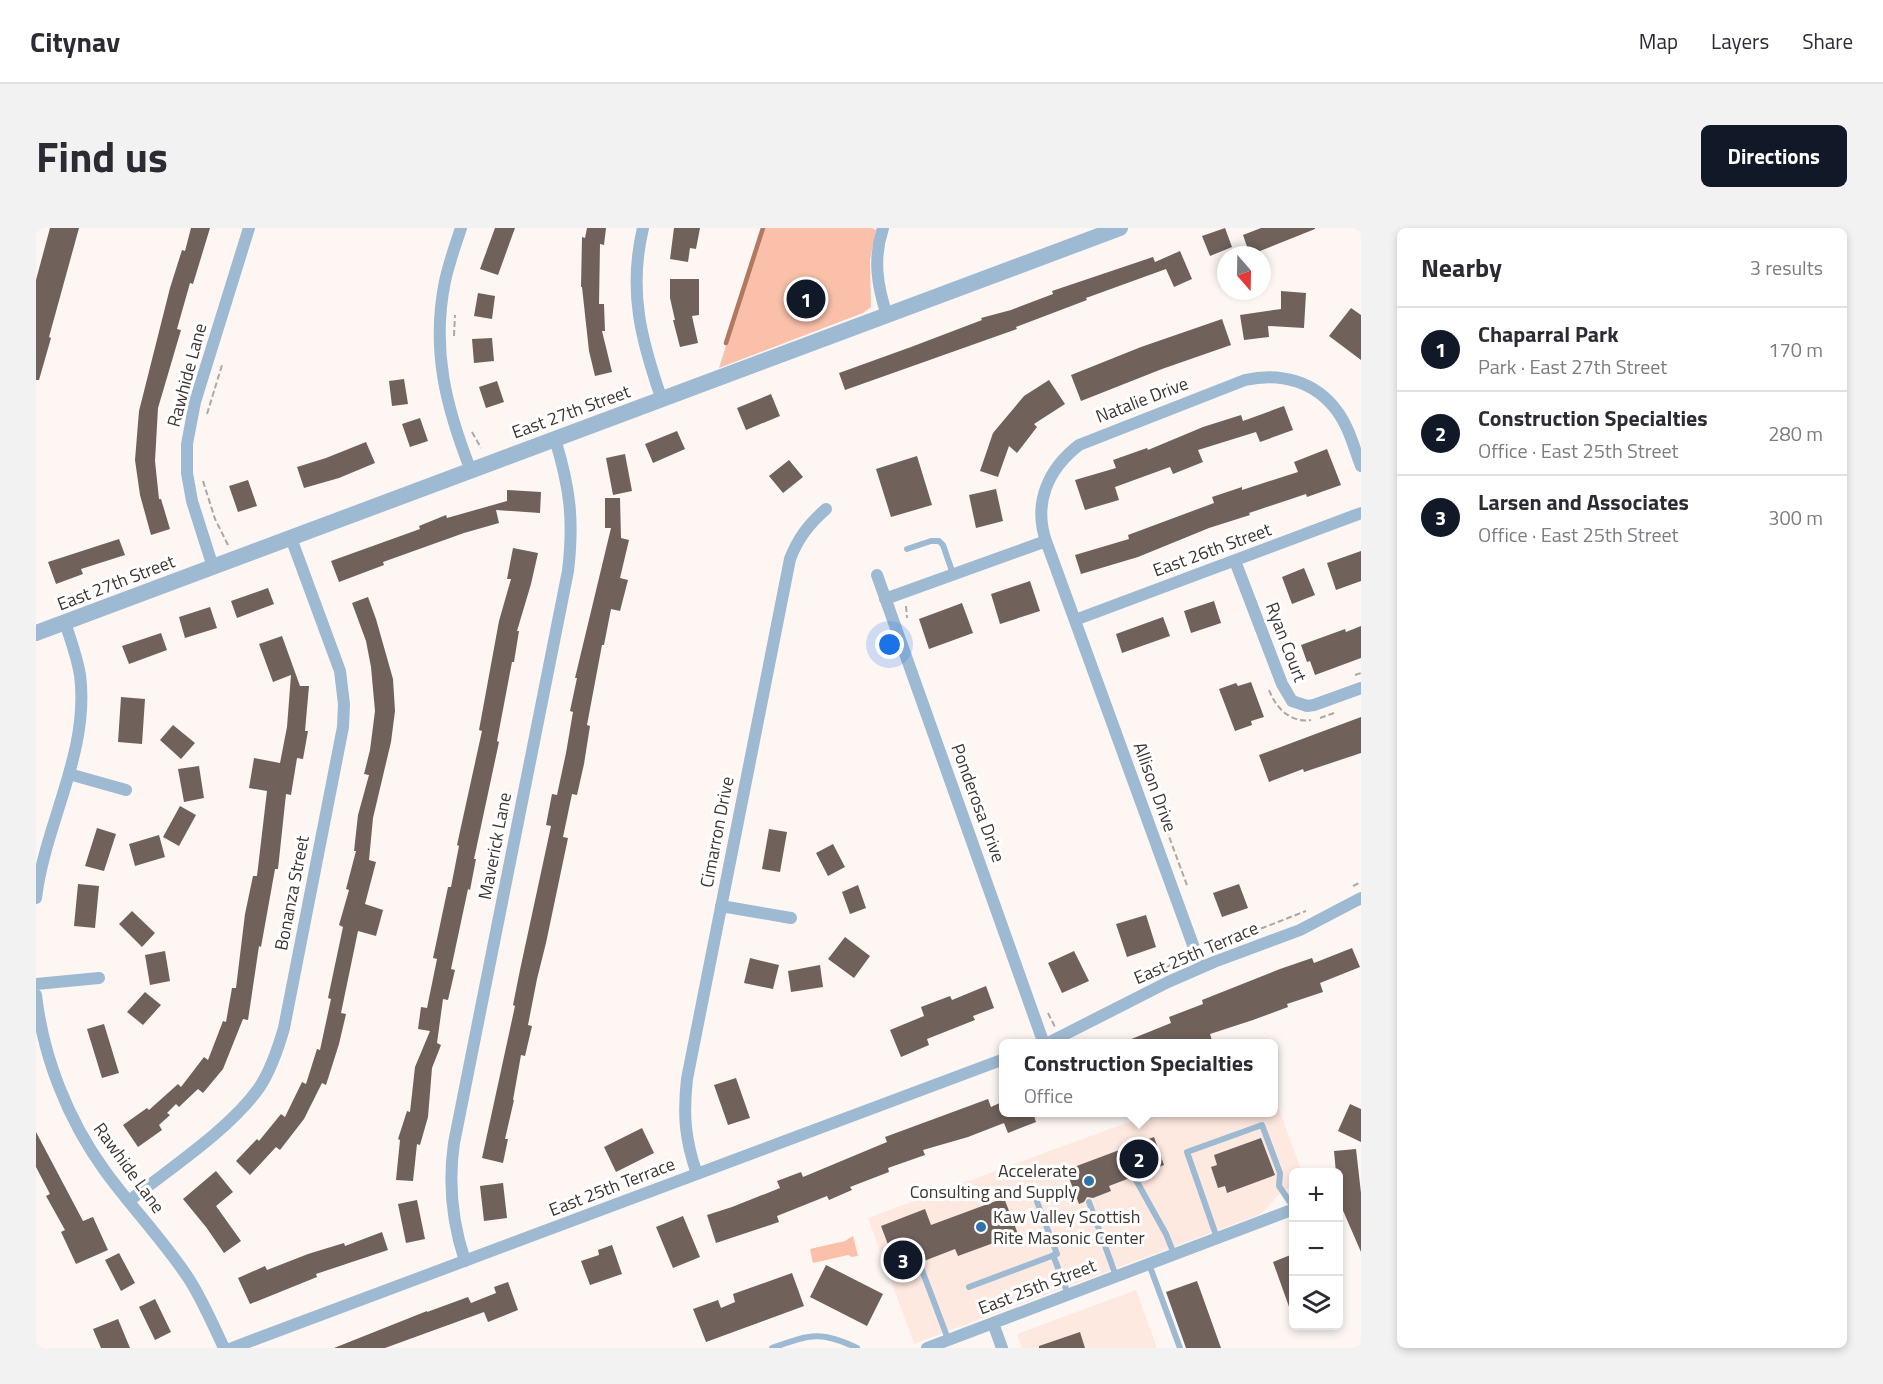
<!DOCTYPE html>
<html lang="en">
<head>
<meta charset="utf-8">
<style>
	body { margin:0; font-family:"Titillium Web",sans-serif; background:#f2f2f3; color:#2b2b33 }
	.controls { position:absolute; right:18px; bottom:18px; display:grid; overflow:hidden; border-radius:9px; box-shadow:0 3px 9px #0003 }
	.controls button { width:54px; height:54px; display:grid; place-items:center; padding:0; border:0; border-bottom:2px solid #e1e1e2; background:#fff; color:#2b2b33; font:30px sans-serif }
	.compass { position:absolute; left:1181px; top:18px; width:54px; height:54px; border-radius:50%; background:#fff; box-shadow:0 3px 9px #0003; rotate:160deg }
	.you { position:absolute; left:854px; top:417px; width:21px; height:21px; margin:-15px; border:4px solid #fff; border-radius:50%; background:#1a73e8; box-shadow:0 0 0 9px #1a73e833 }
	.badge { display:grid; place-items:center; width:39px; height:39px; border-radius:50%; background:#111827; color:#fff; font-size:20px; font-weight:700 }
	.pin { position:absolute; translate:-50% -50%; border:3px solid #fff; box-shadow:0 2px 6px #0006 }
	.popup { position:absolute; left:963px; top:811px; width:279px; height:78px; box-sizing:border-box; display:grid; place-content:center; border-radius:9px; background:#fff; filter:drop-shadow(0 2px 4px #0005); font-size:20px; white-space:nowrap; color:#7c7c81 }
	.popup b { font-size:22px; color:#2b2b33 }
	.popup::after { content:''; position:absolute; left:50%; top:100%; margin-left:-12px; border:12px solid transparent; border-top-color:#fff }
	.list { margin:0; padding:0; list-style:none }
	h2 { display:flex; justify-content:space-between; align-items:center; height:78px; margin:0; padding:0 24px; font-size:26px }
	h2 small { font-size:20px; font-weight:400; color:#7c7c81 }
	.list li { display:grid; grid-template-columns:39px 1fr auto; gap:18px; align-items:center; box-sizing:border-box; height:84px; padding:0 24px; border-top:2px solid #e1e1e2 }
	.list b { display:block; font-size:22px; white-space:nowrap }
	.list p { margin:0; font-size:20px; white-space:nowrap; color:#7c7c81 }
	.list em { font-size:20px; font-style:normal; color:#7c7c81 }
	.icon { flex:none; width:33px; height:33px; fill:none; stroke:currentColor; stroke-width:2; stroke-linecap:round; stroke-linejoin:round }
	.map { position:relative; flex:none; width:1325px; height:1120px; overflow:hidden; border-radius:9px }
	header { display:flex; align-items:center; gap:36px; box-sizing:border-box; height:84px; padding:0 30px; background:#fff; border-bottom:2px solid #e1e1e2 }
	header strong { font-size:28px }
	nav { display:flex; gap:33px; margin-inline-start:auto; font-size:21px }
	.intro { display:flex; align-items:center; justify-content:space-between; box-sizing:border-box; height:144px; padding:0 36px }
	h1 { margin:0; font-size:42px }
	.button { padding:15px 27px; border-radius:9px; background:#111827; color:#fff; font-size:21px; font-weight:700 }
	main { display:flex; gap:36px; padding:0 36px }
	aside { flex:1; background:#fff; border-radius:9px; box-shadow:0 3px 9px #0003 }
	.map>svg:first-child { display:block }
	.built { fill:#fee9e0 }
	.green { fill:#fac0a9 }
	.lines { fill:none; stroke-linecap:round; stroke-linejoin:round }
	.stream { stroke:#b27962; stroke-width:4.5 }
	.building { fill:#70615b }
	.path { stroke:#aea7a4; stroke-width:2; stroke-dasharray:6 3; stroke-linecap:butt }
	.service { stroke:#9eb9d2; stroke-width:6 }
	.minor { stroke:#9eb9d2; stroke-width:12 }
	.tertiary { stroke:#9eb9d2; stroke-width:16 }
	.poi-dot { fill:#3172a8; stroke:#fff; stroke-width:2 }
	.labels { text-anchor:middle; stroke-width:6; stroke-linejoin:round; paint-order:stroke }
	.street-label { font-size:18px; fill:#3c3532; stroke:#fff }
	.poi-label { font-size:18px; fill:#3c3532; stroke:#fff; text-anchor:end }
</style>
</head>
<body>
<header>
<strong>Citynav</strong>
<nav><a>Map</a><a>Layers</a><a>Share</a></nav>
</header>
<div class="intro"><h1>Find us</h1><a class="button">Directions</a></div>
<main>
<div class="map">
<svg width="1325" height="1120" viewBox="0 0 1325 1120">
	<rect width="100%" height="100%" fill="#fdf6f3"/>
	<path class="built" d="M 1238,867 L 1266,944 L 1258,944 L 1257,959 L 1246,963 L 1225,986 L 878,1116 L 832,990 L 1117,885 L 1238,884 Z
		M 1100,1062 L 1121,1120 L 986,1120 L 981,1106 Z"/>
	<path class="green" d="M 727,0 L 836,0 L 840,2 L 834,32 L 835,79 L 827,85 L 683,140 Z
		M 817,1008 L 822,1028 L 816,1029 L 812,1027 L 777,1035 L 774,1021 L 809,1013 Z"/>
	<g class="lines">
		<path class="stream" d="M 690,115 L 727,0"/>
	</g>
	<path class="building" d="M 14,0 L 43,0 L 13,109 L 15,110 L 3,152 L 0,152 L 0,52 Z
		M 155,0 L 174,0 L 157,56 L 154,55 L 141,101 L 145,102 L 122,180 L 119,233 L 123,271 L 125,271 L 134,301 L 115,307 L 104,267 L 99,232 L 103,183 L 134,60 L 146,22 L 149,23 Z
		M 459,0 L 479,0 L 462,47 L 444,41 Z
		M 551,0 L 570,0 L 568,17 L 564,16 L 563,76 L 568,76 L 569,103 L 566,103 L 576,144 L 559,148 L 553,123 L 546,59 L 545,59 L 546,9 L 549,10 Z
		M 638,0 L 664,0 L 660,21 L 654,20 L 652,34 L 634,31 Z
		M 1189,0 L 1196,19 L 1174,28 L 1166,8 Z
		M 1225,0 L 1279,0 L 1279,1 L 1214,27 L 1207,7 Z
		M 1144,23 L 1156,51 L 1138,59 L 1130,41 L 1050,70 L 1051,72 L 980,99 L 981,101 L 809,162 L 803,145 L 875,119 L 946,92 L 945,90 L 975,82 L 1017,66 L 1016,63 L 1117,29 L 1119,34 Z
		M 634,51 L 663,51 L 663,87 L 656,88 L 662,115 L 644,119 L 637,92 L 639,92 L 634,70 Z
		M 1245,63 L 1270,65 L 1268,100 L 1232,98 L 1233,109 L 1208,112 L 1204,87 L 1245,81 Z
		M 442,65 L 459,68 L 456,91 L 438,88 Z
		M 1315,80 L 1325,87 L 1325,132 L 1293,108 Z
		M 1186,91 L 1195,117 L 1126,141 L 1045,173 L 1035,147 L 1105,119 Z
		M 456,110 L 458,133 L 438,135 L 436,111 Z
		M 368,151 L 372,176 L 356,178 L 353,153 Z
		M 1013,152 L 1029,176 L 998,196 L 1001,199 L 981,225 L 973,218 L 962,249 L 944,243 L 957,205 L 988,168 Z
		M 461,153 L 468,174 L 450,180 L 443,159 Z
		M 735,166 L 744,188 L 710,202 L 701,180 Z
		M 1248,178 L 1257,202 L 1224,214 L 1220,204 L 1162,222 L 1167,234 L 1137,246 L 1134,239 L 1079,259 L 1083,272 L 1049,282 L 1039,252 L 1080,240 L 1077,232 L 1111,220 L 1112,222 L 1167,199 L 1205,187 L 1207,193 Z
		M 384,190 L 392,213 L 374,219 L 366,196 Z
		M 641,203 L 649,221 L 617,235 L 609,216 Z
		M 330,214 L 339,235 L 303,250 L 268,260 L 261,239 L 290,230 Z
		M 1291,221 L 1305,257 L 1271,269 L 1270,266 L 1213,285 L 1214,287 L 1173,300 L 1102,329 L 1045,346 L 1039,327 L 1093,311 L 1092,307 L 1178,275 L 1176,269 L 1206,259 L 1206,262 L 1262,244 L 1258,234 Z
		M 589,226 L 596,263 L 577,267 L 570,230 Z
		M 881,228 L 896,277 L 855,289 L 840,241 Z
		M 753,232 L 767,249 L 747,265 L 733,248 Z
		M 212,252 L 221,278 L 202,284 L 193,258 Z
		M 960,261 L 967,293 L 940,300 L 933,267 Z
		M 471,262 L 505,264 L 504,285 L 460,282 L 463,295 L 428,305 L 347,334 L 348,337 L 303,354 L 295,333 L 384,301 L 383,298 L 410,287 L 411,290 L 471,273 Z
		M 569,270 L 584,270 L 585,310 L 593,312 L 584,350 L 592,352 L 584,383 L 575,381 L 568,417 L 566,417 L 551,497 L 554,498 L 548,536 L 541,567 L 536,566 L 527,609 L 532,610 L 510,715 L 501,751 L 492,797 L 496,798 L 489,828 L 485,827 L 477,872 L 478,872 L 469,911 L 472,911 L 467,935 L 446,930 L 479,778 L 477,777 L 484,742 L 515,598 L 510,597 L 516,566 L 521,567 L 530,525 L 537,484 L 534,483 L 541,450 L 539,450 L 575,300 L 569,300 Z
		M 83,311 L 89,327 L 45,341 L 47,346 L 20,356 L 12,334 Z
		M 477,320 L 502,325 L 495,356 L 481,403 L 483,403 L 478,434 L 476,434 L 461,513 L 463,514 L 438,631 L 440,631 L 434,662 L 432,661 L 415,741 L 419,742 L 412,772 L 407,771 L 401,815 L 405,817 L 396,840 L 392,889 L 384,917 L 381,916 L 377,953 L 360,952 L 364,912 L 362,911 L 371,883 L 374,884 L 379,839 L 394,803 L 382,801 L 385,779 L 391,780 L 401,731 L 397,730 L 412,659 L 415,659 L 423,618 L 421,617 L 446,503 L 443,502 L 463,393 L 475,351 L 471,351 Z
		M 1325,323 L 1325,353 L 1300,362 L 1291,335 Z
		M 1268,340 L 1279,367 L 1256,376 L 1246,349 Z
		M 994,353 L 1004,383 L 964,396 L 955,366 Z
		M 232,360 L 238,376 L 201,390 L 195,373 Z
		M 332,369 L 340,391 L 357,451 L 359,483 L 355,514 L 337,590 L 333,632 L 340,634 L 329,676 L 347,682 L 340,708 L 322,703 L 305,785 L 310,786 L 303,816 L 290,857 L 286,855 L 268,891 L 244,922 L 240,919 L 214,947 L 200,933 L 221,911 L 223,913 L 245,886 L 249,889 L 266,854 L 270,856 L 281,821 L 284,822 L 295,771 L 292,770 L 307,699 L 303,697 L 313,662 L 310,661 L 320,623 L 318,623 L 322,587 L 333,547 L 328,546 L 334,522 L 339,483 L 335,439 L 330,413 L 316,375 Z
		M 1178,373 L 1185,395 L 1155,405 L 1148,383 Z
		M 926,375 L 937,405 L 893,421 L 883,391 Z
		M 174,379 L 181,400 L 149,410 L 143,389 Z
		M 1127,389 L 1134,408 L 1086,425 L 1080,406 Z
		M 1325,398 L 1325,430 L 1279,447 L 1274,433 L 1271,434 L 1265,417 L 1309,401 L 1310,404 Z
		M 125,405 L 131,422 L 93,436 L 86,418 Z
		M 246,408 L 264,458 L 273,458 L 269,503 L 272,503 L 267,531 L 261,530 L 255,567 L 250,566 L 242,641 L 239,641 L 225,719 L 223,718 L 212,792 L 207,791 L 187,841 L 167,865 L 162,861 L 143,879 L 140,876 L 131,885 L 134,887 L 123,897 L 126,902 L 102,919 L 87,897 L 111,880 L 113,882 L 142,856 L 145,859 L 168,829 L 172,832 L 187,793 L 190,794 L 196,760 L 200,760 L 209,686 L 217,648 L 221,648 L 231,563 L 213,560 L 218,530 L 244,535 L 251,499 L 255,447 L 237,454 L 223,416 Z
		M 1215,454 L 1228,489 L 1215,493 L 1216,497 L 1199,503 L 1183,461 L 1200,455 L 1202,458 Z
		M 85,469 L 109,471 L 106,516 L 82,514 Z
		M 1325,489 L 1325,525 L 1268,544 L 1267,541 L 1233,554 L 1223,527 Z
		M 137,497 L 159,515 L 145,531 L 124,512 Z
		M 163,538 L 168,570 L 148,574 L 142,541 Z
		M 144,578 L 160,587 L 143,618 L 127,609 Z
		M 61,600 L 80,606 L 68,643 L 49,638 Z
		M 733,601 L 751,604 L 744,644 L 726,641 Z
		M 123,607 L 129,629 L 99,638 L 93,616 Z
		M 797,616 L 809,639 L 792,648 L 780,625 Z
		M 42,656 L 63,658 L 59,700 L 38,698 Z
		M 1203,656 L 1212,680 L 1186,689 L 1177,665 Z
		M 822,657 L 830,680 L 814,686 L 806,664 Z
		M 96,683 L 119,705 L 106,719 L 83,696 Z
		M 1110,687 L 1120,719 L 1091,729 L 1080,696 Z
		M 809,709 L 834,728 L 818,750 L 792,731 Z
		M 1316,720 L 1324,739 L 1284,755 L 1287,764 L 1251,776 L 1252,779 L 1217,792 L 1174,806 L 1177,816 L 1083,816 L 1135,795 L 1133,789 L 1167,776 L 1166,772 L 1244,741 L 1276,730 L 1278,735 Z
		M 129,723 L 134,753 L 114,757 L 109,727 Z
		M 1038,723 L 1053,753 L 1026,765 L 1012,735 Z
		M 714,730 L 743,737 L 737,761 L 708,755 Z
		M 784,737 L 787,759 L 755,764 L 752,743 Z
		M 950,758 L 958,780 L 937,788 L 939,792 L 891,811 L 893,817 L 865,829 L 854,802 L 888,788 L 885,779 L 914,768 L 916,772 Z
		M 109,764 L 125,777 L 107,797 L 91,784 Z
		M 68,796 L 83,845 L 66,850 L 51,801 Z
		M 700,850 L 714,890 L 692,897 L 678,857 Z
		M 952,871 L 955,879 L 968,873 L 968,885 L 997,885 L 1000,894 L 972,905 L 968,895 L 932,909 L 887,922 L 889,927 L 852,940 L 853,944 L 814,959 L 816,962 L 793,972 L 791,968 L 741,988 L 743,994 L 680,1015 L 671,987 L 696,979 L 744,960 L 741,953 L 765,944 L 767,949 L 851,914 L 849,909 Z
		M 1314,876 L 1325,881 L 1325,914 L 1302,903 Z
		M 606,900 L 618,925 L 580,944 L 568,919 Z
		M 0,904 L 47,993 L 57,989 L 72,1022 L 40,1036 L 25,1004 L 29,1002 L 10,968 L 14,966 L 0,939 Z
		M 1118,909 L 1128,937 L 1073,958 L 1075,963 L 1057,970 L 1051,969 L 1048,974 L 1043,976 L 1030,942 Z
		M 1225,910 L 1239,947 L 1191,965 L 1189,958 L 1182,960 L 1175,939 L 1181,937 L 1178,927 Z
		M 1320,921 L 1325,965 L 1325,1024 L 1302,971 L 1302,945 L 1300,945 L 1298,923 Z
		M 180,943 L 197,964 L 180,978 L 205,1013 L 188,1025 L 170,999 L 147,971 Z
		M 467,955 L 471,990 L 448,993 L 444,958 Z
		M 968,970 L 982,1006 L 922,1028 L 919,1021 L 888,1033 L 883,1032 L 879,1037 L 862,1043 L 845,998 L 889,981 L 895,997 Z
		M 381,972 L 389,1011 L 370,1015 L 362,976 Z
		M 647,988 L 664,1029 L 637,1040 L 620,999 Z
		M 346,1004 L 352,1022 L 280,1046 L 281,1049 L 214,1076 L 202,1050 L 229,1038 L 231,1042 L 272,1026 L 308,1015 L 309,1018 Z
		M 576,1017 L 586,1046 L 554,1057 L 545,1033 L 563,1027 L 562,1022 Z
		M 83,1025 L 99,1055 L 85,1063 L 69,1032 Z
		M 1257,1026 L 1257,1086 L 1256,1087 L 1237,1034 Z
		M 790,1037 L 847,1066 L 831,1098 L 774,1069 Z
		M 756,1045 L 768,1078 L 670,1114 L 657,1081 L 682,1072 L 685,1080 L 699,1074 L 697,1066 Z
		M 1161,1053 L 1185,1120 L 1150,1120 L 1130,1064 Z
		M 472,1054 L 482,1082 L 452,1094 L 448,1084 L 349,1120 L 298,1120 L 391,1083 L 391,1084 L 432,1069 L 435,1075 L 460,1065 L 458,1059 Z
		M 119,1071 L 135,1104 L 119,1112 L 103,1079 Z
		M 82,1091 L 94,1120 L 65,1120 L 57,1101 Z
		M 1044,1104 L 1049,1120 L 1003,1120 L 1003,1118 Z"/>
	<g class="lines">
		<path class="path" d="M 418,108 L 419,87
			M 171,186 L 186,137
			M 436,204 L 445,220
			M 167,253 L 179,291 L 192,317
			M 870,378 L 871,390
			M 1319,447 L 1325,445
			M 1233,462 C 1240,480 1254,495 1275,492
			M 1284,490 L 1298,485
			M 1124,584 L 1152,660
			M 1317,658 L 1325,654
			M 1170,711 L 1175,716
			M 1174,718 L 1193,713 L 1270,683
			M 1129,740 L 1148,730
			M 1012,785 L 1019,799"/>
		<path class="service" d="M 871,321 L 895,313 L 903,313 L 907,317 L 917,346
			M 1100,952 L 1130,1006 L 1138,1026
			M 1053,974 L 1080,1048
			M 1181,1010 L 1151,924 L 1226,897 L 1244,945 L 1243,958 L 1258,980
			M 1017,1027 L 1032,1066
			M 1113,1036 L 1144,1120
			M 884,1037 L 912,1111
			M 933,1059 L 1021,1026 L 995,958
			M 736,1120 C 773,1107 784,1102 821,1120"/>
		<path class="minor" d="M 425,0 C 419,18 413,35 409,53 C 395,122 410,179 435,243
			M 607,0 C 592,63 605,112 626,172
			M 847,0 C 837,30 841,58 851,87
			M 1199,333 L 1246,456 L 1256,473 L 1271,478 L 1278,477 L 1325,460
			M 177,339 L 156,273 L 151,245 L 151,216 L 159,174 L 213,0
			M 841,347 L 1008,816
			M 849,371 L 1010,313
			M 1039,392 L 1325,285
			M 33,546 L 90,562
			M 0,670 C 9,595 54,524 44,447 C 41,429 35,412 29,395
			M 685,678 L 755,690
			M 1165,739 L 1010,313 C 997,275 1012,241 1043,217 L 1209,152 C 1244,144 1279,153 1301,183 C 1313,199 1318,220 1325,238
			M 0,756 L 63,750
			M 0,767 C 7,829 32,892 69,943 C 96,980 128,1013 153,1051 C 167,1073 177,1097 188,1120
			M 1010,816 L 1132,754 L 1178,734 L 1264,702 L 1325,670
			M 661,946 C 649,912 647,887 651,851 L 754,331 C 762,310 773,296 790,281
			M 93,973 C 134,940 193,902 223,860 C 235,842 242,821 248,800 L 307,499 L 308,476 L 304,443 L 255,310
			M 429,1033 C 416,994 412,956 418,915 L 532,343 C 538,292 534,260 519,211
			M 957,1095 L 966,1120
			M 196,1120 L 968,831
			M 891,1120 L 1258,981"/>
		<path class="tertiary" d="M 0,405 L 1084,0"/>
	</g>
	<g class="poi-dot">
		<circle cx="1053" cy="953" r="6"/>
		<circle cx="945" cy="999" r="6"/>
	</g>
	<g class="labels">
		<g class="street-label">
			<text transform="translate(151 147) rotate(-75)" y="6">Rawhide Lane</text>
			<text transform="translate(1106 172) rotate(-21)" y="6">Natalie Drive</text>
			<text transform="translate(535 184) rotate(-20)" y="6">East 27th Street</text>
			<text transform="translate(1176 322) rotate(-20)" y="6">East 26th Street</text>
			<text transform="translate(80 355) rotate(-21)" y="6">East 27th Street</text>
			<text transform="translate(1250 414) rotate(69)" y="6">Ryan Court</text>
			<text transform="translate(1119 559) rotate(70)" y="6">Allison Drive</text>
			<text transform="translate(942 575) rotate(70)" y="6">Ponderosa Drive</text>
			<text transform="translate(681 604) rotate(-79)" y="6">Cimarron Drive</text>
			<text transform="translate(459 618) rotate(-79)" y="6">Maverick Lane</text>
			<text transform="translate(256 665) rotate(-79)" y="6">Bonanza Street</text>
			<text transform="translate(1160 725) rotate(-23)" y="6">East 25th Terrace</text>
			<text transform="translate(93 940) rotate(54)" y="6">Rawhide Lane</text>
			<text transform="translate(576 959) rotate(-21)" y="6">East 25th Terrace</text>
			<text transform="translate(1001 1059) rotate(-21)" y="6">East 25th Street</text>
		</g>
		<g class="poi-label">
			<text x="1041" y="949">Accelerate<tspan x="1041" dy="21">Consulting and Supply</tspan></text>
			<text x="957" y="995" text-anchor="start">Kaw Valley Scottish<tspan x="957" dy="21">Rite Masonic Center</tspan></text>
		</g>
	</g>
</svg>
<div class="controls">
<button>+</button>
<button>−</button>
<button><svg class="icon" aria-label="layers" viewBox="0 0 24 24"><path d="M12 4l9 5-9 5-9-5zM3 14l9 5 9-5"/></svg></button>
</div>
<svg class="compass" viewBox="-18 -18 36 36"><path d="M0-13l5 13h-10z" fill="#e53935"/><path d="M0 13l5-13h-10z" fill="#7c7c81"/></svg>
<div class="you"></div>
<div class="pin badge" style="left:770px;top:71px">1</div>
<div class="pin badge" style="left:1103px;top:931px">2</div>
<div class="popup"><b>Construction Specialties</b>Office</div>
<div class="pin badge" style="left:867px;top:1032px">3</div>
</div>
<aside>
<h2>Nearby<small>3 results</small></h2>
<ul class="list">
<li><span class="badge">1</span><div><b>Chaparral Park</b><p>Park · East 27th Street</p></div><em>170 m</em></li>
<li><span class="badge">2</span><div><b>Construction Specialties</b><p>Office · East 25th Street</p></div><em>280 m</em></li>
<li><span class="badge">3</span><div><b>Larsen and Associates</b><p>Office · East 25th Street</p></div><em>300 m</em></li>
</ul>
</aside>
</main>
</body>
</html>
